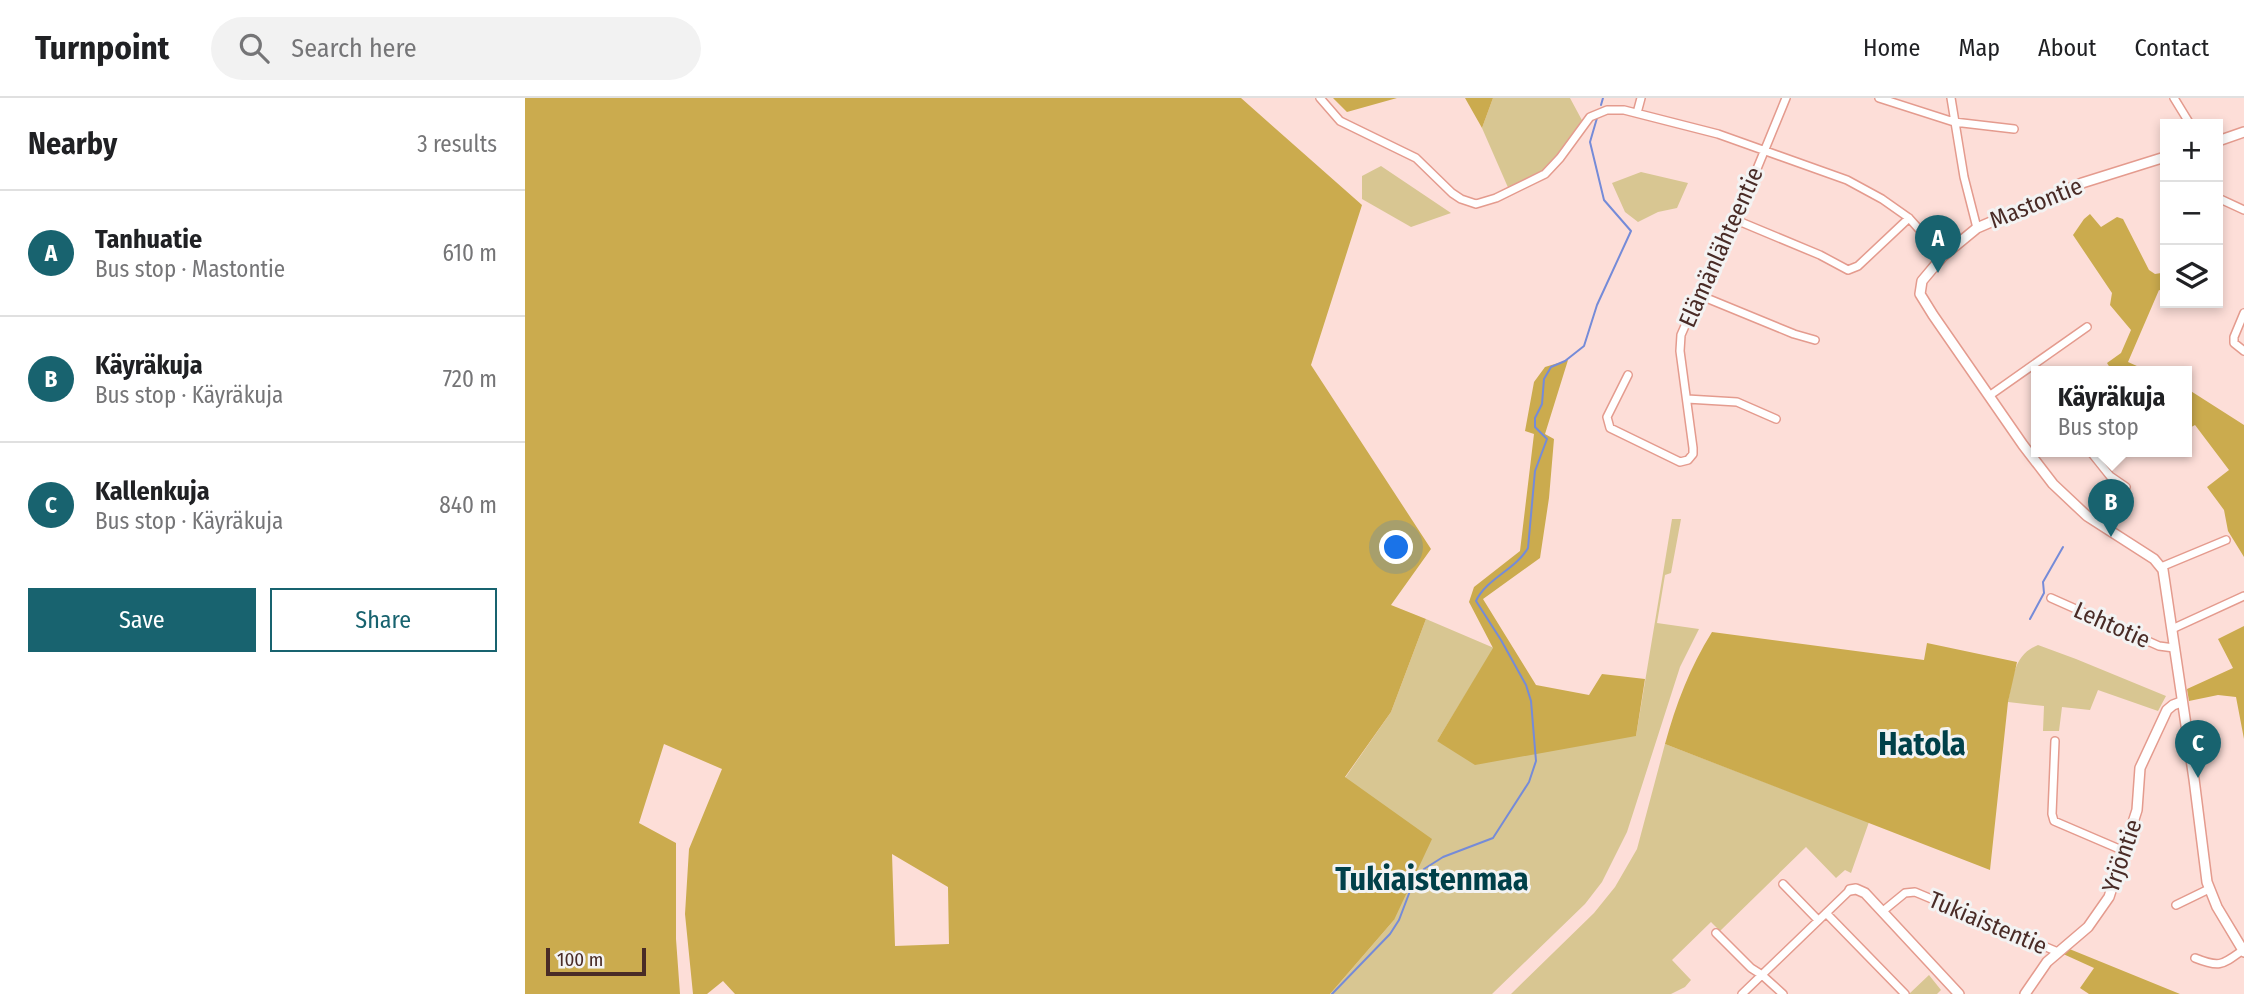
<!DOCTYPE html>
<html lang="en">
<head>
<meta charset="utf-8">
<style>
	body { margin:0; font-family:"Fira Sans Condensed",sans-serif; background:#f2f2f2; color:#202124 }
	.controls { position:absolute; right:21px; top:21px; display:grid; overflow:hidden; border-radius:0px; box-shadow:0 4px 10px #0003 }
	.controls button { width:63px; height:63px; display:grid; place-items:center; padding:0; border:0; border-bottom:2px solid #e0e0e0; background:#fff; color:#202124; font:35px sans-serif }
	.scale { position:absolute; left:21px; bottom:18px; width:100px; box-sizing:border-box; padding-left:7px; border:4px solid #492b26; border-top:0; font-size:19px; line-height:24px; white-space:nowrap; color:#492b26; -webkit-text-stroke:5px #f3f3f3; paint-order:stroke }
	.you { position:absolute; left:872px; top:450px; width:24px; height:24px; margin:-18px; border:5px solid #fff; border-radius:50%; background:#1a73e8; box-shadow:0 0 0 10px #1a73e833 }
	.badge { display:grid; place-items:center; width:46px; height:46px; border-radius:50%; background:#18636f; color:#fff; font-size:23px; font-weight:700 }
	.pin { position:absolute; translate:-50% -58px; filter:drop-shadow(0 2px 4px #0008) }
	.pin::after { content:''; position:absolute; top:37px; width:24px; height:21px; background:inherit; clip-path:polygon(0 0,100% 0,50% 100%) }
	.popup { position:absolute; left:1506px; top:268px; width:161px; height:91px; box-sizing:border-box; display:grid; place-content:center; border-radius:0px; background:#fff; filter:drop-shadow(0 2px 5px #0005); font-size:23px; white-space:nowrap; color:#757577 }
	.popup b { font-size:26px; color:#202124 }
	.popup::after { content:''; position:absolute; left:50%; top:100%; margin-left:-14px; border:14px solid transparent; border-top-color:#fff }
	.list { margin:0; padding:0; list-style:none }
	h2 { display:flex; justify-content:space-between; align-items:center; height:91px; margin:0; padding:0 28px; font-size:30px }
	h2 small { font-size:23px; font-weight:400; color:#757577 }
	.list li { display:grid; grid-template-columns:46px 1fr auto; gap:21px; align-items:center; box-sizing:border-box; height:126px; padding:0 28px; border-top:2px solid #e0e0e0 }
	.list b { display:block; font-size:26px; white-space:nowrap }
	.list p { margin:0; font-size:23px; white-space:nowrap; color:#757577 }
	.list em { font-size:23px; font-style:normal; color:#757577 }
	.actions { display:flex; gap:14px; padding:21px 28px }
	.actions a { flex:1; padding:16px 0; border:2px solid #18636f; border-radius:0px; text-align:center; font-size:24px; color:#18636f }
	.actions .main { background:#18636f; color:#fff }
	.icon { flex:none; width:38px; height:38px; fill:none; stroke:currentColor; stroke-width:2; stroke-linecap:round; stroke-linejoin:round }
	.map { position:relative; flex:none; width:1719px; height:896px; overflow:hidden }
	header { display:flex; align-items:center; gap:42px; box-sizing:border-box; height:98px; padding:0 35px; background:#fff; border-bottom:2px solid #e0e0e0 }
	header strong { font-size:33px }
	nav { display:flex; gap:38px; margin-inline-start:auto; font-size:24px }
	.search { width:490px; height:63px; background:#f2f2f2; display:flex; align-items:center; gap:18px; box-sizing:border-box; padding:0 24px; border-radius:38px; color:#757577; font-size:26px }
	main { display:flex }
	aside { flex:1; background:#fff }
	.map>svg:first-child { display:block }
	.green { fill:#d8c692 }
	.forest { fill:#cbab4e; fill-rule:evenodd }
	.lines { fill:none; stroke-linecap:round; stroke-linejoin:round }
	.stream { stroke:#758bd8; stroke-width:2 }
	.minor-casing { stroke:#e49b8e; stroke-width:10 }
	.tertiary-casing { stroke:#e49b8e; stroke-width:12 }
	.minor { stroke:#fff; stroke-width:7 }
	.tertiary { stroke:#fff; stroke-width:9 }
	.labels { text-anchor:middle; stroke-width:6; stroke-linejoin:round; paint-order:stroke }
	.street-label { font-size:24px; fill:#492b26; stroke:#f3f3f3 }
	.district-label { font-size:32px; font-weight:bold; fill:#004049; stroke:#f3f3f3 }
</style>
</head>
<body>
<header>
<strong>Turnpoint</strong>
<div class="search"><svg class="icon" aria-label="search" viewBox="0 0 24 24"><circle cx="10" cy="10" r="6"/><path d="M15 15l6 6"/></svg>Search here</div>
<nav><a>Home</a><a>Map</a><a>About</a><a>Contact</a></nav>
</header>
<main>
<aside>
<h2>Nearby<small>3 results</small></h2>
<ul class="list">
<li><span class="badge">A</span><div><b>Tanhuatie</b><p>Bus stop · Mastontie</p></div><em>610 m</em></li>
<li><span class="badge">B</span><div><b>Käyräkuja</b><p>Bus stop · Käyräkuja</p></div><em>720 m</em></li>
<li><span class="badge">C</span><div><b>Kallenkuja</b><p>Bus stop · Käyräkuja</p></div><em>840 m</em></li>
</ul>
<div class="actions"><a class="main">Save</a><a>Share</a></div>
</aside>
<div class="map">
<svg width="1719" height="896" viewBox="0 0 1719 896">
	<rect width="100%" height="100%" fill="#fdded8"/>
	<path class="green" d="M 968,0 L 1045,0 L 1059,26 L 1020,76 L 985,94 L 957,30 Z
		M 856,68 L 926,115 L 886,129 L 837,101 L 837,78 Z
		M 1116,74 L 1163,85 L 1152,110 L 1133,114 L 1113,124 L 1100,114 L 1087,85 Z
		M 1147,421 L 1156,421 L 1146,475 L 1140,477 L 1132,525 L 1174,531 L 1155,569 L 1102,734 L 1077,784 L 1060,806 L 967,896 L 805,896 L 869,822 L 820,680 L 866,614 L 901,521 L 969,550 L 912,643 L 1111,638 Z
		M 1513,547 L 1551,561 L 1641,598 L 1633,613 L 1573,592 L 1565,612 L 1537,609 L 1534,633 L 1518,633 L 1519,608 L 1483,604 C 1488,581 1488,557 1513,547 Z
		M 1140,646 L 1344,724 L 1326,775 L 1320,772 L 1311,780 L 1281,749 L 1195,833 L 1186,824 L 1147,862 L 1166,882 L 1160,889 L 1146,896 L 986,896 L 1069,815 L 1090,789 L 1112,751 Z
		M 1404,877 L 1416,892 L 1412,896 L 1384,896 Z"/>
	<path class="forest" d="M 0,0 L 716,0 L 837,107 L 786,267 L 906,451 L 866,507 L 901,521 L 866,614 L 820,679 L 907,741 L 869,822 L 805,896 L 210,896 L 198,883 L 182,896 L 168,896 L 160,816 L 164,751 L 197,671 L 139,646 L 114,725 L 151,745 L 151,841 L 155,896 L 0,896 ZM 367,756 L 423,789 L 424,846 L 370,848 Z
		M 808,0 L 872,0 L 822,14 Z
		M 940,0 L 968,0 L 957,30 Z
		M 1565,116 L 1576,129 L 1592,119 L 1598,121 L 1624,172 L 1630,176 L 1636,175 L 1640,179 L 1640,194 L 1634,192 L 1603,264 L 1623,273 L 1587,273 L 1582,265 L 1596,255 L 1606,232 L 1585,207 L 1587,195 L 1548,137 L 1559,121 Z
		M 1043,262 L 1020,336 L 1029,341 L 1024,400 L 1015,460 L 958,501 L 1011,587 L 1064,597 L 1077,576 L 1120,581 L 1111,638 L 950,667 L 912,643 L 968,550 L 944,504 L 949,489 L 995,453 L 1009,336 L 1000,333 L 1009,284 L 1020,269 Z
		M 1661,290 L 1719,327 L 1719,459 L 1703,433 L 1699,412 L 1682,389 L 1704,372 L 1670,327 L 1661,332 Z
		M 1719,528 L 1719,641 L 1711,599 L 1693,597 L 1664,603 L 1662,591 L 1708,570 L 1693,541 Z
		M 1187,534 L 1399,562 L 1402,545 L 1492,564 L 1483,604 L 1465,772 L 1140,646 C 1151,606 1165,569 1187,534 Z
		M 1542,850 L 1655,896 L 1564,896 L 1555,890 L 1569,870 L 1536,855 Z"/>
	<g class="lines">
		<path class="stream" d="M 1076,7 L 1078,0
			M 1505,521 L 1519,495 L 1518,484 L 1538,449
			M 807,896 L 865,836 L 874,822 L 885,793 L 899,771 L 918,759 L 968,740 L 1004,684 L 1011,663 L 1006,603 L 1001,587 L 976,542 L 951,503 C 961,481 991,471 1003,450 L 1010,373 L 1022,341 L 1010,329 L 1010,320 L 1017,306 L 1019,281 L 1026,269 L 1040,263 L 1059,248 L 1072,207 L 1106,133 L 1079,102 L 1065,44 L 1072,20"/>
		<defs>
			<path id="minor" d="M 795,0 L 815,23 L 891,60 L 927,95 L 936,101 L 951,106 L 971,100 L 1020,76 L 1035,60 L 1065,19 L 1082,12 L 1099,12 L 1193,36 L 1322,82 L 1357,101 L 1384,120 L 1418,158
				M 1354,0 L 1429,24 L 1489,31
				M 1426,0 L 1439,79 L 1452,130
				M 1649,0 L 1665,26
				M 1112,15 L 1116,0
				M 1693,100 L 1719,112
				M 1211,122 L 1295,157 L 1323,172 L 1333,168 L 1384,120
				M 1174,197 L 1269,236 L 1290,242
				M 1719,215 L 1709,239 L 1709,245 L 1719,253
				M 1103,277 L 1082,319 L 1085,330 L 1155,364 L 1163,362 L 1168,356 L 1168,350 L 1155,253 L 1156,237 L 1187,166 L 1211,122 L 1261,0
				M 1464,298 L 1562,229
				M 1162,301 L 1212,304 L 1251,321
				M 1565,353 L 1585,378 L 1601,389
				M 1636,469 L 1701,442
				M 1526,500 L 1634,548 L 1649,550
				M 1647,531 L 1719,498
				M 1530,643 L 1527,716 L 1529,723 L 1599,753
				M 1258,786 L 1293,822
				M 1651,807 L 1684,791
				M 1358,813 L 1380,795 L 1390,794 L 1533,854
				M 1301,815 L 1380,896
				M 1191,835 L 1226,870 L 1237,877 L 1258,896
				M 1670,860 C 1695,870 1697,867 1718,852
				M 1217,896 L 1325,792"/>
			<path id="tertiary" d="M 1693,43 L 1719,34
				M 1640,59 L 1557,85 L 1452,130 L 1418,158 L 1397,183 L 1395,196 L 1408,217 L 1498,347 L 1528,386 L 1562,418 L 1629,461 L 1638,472 L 1669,681 L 1682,784 L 1692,809 L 1719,854
				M 1325,792 L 1331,791 L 1340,795 L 1434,896
				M 1500,896 L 1522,864 L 1563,829 L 1584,799 L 1612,712 L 1615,670 L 1642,612 L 1648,607 L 1656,604"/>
		</defs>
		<use href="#minor" class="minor-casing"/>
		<use href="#tertiary" class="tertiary-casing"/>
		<use href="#minor" class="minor"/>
		<use href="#tertiary" class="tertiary"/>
	</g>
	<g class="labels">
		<g class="street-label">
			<text transform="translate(1511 105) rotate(-22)" y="8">Mastontie</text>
			<text transform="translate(1196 149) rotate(-66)" y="8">Elämänlähteentie</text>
			<text transform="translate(1587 527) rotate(24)" y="8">Lehtotie</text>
			<text transform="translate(1597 758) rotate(-71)" y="8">Yrjöntie</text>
			<text transform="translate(1463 825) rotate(23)" y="8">Tukiaistentie</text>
		</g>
		<g class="district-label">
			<text x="1397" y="657">Hatola</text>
			<text x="907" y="792">Tukiaistenmaa</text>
		</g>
	</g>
</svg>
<div class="controls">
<button>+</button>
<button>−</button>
<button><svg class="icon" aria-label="layers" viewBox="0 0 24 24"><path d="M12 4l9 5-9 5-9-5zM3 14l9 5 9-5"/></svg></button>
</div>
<div class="scale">100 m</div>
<div class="you"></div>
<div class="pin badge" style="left:1413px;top:175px">A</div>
<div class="pin badge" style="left:1586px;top:439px">B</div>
<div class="popup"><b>Käyräkuja</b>Bus stop</div>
<div class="pin badge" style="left:1673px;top:680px">C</div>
</div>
</main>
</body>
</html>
